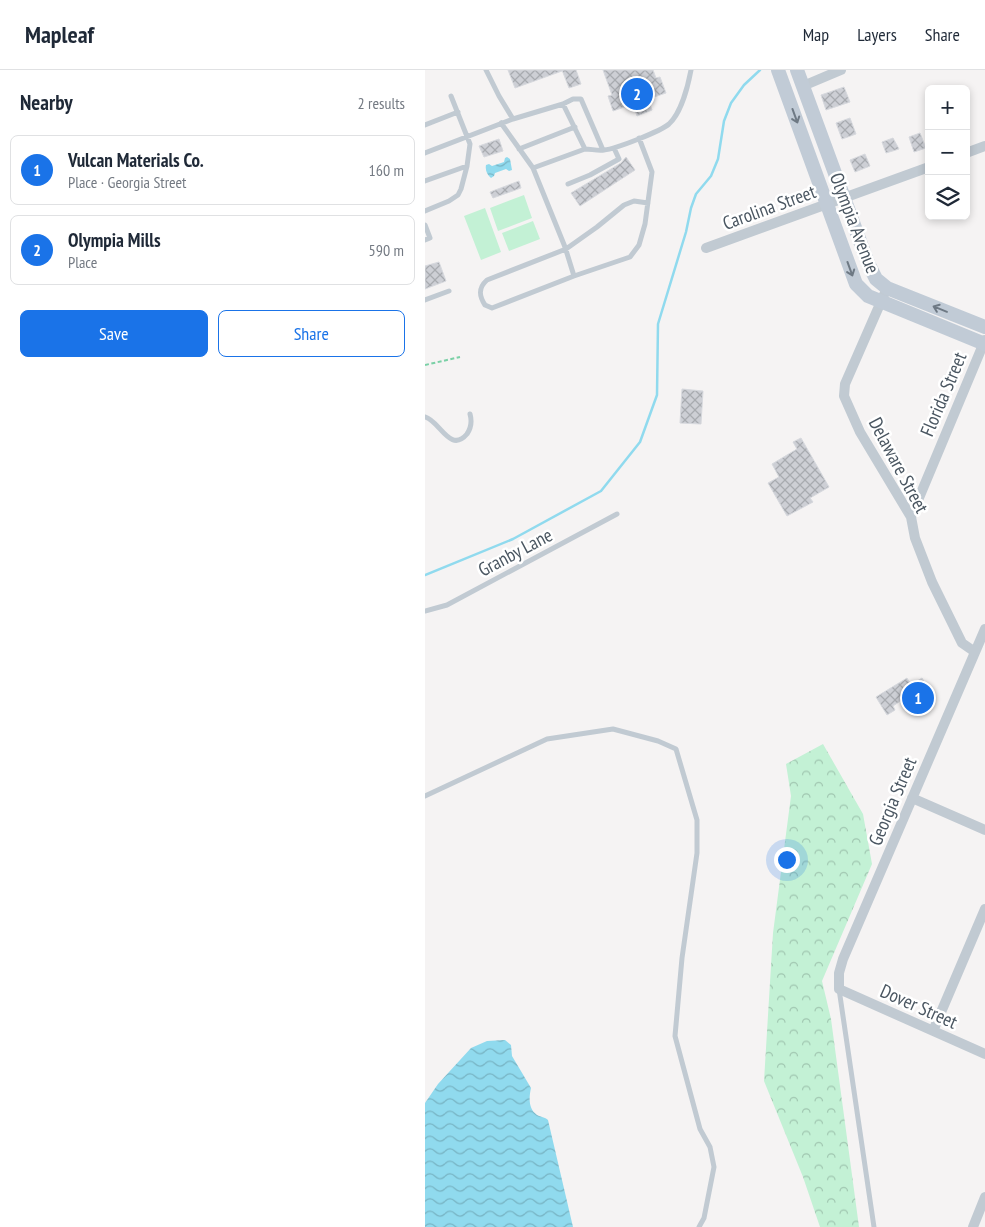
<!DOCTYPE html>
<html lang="en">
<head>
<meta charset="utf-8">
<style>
	body { margin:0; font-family:"PT Sans Narrow",sans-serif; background:#f2f2f3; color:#1f2937 }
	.controls { position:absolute; right:15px; top:15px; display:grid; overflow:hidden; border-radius:8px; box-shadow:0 2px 8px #0003 }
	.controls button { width:45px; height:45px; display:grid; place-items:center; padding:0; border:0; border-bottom:1px solid #e0e1e3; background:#fff; color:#1f2937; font:25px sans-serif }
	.you { position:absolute; left:361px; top:789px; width:18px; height:18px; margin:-12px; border:4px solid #fff; border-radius:50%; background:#1a73e8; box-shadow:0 0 0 8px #1a73e833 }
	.badge { display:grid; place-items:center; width:32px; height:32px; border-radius:50%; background:#1a73e8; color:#fff; font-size:16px; font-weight:700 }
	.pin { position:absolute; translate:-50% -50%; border:2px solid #fff; box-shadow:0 1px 5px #0006 }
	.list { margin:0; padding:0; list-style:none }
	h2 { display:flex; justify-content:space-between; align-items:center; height:65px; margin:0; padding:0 20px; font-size:21px }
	h2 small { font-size:16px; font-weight:400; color:#747a83 }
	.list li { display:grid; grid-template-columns:32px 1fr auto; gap:15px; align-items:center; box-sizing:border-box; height:70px; margin:0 10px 10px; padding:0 10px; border:1px solid #e0e1e3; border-radius:8px }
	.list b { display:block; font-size:19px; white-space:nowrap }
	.list p { margin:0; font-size:16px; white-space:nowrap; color:#747a83 }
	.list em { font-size:16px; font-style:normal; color:#747a83 }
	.actions { display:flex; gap:10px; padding:15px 20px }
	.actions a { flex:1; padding:11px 0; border:1px solid #1a73e8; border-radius:8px; text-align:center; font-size:18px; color:#1a73e8 }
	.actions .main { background:#1a73e8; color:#fff }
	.icon { flex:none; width:28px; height:28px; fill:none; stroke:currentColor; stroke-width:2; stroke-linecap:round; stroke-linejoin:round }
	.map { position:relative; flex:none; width:560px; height:1157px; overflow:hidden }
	header { display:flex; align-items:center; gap:30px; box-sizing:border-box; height:70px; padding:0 25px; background:#fff; border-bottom:1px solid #e0e1e3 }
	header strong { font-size:24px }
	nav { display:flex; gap:28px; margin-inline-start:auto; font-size:18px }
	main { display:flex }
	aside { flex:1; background:#fff }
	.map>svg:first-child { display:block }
	.forest { fill:url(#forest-crowns) }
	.pitch { fill:#c3f1d5 }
	.water { fill:url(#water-waves) }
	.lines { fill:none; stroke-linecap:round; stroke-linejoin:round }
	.stream { stroke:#90daee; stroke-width:2.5 }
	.building { fill:url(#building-cross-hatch); stroke:#d7d9de }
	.path { stroke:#7ad0a6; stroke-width:2; stroke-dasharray:4 2.5; stroke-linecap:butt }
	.lane { stroke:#c1cad2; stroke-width:5 }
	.street { stroke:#c1cad2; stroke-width:10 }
	.secondary { stroke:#c1cbd6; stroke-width:14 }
	.oneway { stroke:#6e7984 }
	.labels { text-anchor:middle; stroke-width:5; stroke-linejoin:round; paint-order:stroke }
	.street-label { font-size:19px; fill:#4a5661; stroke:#fff }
</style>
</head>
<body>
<header>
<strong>Mapleaf</strong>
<nav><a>Map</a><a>Layers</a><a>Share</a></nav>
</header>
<main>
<aside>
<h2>Nearby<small>2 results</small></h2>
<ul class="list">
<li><span class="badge">1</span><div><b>Vulcan Materials Co.</b><p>Place · Georgia Street</p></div><em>160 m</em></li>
<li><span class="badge">2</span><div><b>Olympia Mills</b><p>Place</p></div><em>590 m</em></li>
</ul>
<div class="actions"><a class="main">Save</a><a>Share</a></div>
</aside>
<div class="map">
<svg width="560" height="1157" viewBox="0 0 560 1157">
	<defs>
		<pattern id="forest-crowns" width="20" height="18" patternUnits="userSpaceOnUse" patternTransform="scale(1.25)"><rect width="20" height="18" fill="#c3f1d5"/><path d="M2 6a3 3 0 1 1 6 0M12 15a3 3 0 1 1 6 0" fill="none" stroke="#a0c6b0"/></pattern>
		<pattern id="water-waves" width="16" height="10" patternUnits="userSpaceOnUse" patternTransform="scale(1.25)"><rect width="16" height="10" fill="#90daee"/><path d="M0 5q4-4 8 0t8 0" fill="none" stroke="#78b4c4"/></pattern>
		<pattern id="building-cross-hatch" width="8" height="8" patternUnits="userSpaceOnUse" patternTransform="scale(1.25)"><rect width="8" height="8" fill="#cdcfd5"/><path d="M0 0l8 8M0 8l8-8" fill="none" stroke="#a8abb0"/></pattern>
	</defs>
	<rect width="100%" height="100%" fill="#f5f3f3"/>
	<path class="forest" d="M 398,674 L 438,744 L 447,794 L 397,911 L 406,949 L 434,1157 L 395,1157 L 378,1107 L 339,1011 L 348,863 L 366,726 L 361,694 Z"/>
	<path class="pitch" d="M 99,125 L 107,148 L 73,161 L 65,138 Z
		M 60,138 L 76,182 L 56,190 L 39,146 Z
		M 108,151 L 115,169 L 84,181 L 77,163 Z"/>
	<path class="water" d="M 82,87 L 85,89 L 87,100 L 84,101 L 81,99 L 70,103 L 69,106 L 66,108 C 62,105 60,100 61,95 L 64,94 L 67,96 L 79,92 L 80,88 Z
		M 80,970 L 86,975 L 87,986 L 106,1018 C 104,1027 103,1039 112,1045 C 116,1047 120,1047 123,1050 L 148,1157 L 0,1157 L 0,1033 L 13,1014 L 46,978 L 62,971 Z"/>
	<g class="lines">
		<path class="stream" d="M 0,505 L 88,469 L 176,421 L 215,372 L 232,325 L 233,254 L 261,162 L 266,138 L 271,124 L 286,106 L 293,89 L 299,51 L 306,33 L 319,15 L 335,0"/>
	</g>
	<path class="building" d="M 83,0 L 137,0 L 137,1 L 90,18 Z
		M 137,0 L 151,0 L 156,14 L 144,18 Z
		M 178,0 L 228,0 L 231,8 L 235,7 L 241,23 L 223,29 L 227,40 L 212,46 L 208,34 L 188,41 L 183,26 L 187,25 Z
		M 419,17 L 425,32 L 401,40 L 396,25 Z
		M 425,48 L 431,64 L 417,69 L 411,53 Z
		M 495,63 L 501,78 L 489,82 L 484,67 Z
		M 468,68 L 474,79 L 461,83 L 457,72 Z
		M 74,69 L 78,81 L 59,87 L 54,76 Z
		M 440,84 L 445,96 L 430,102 L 425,90 Z
		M 201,87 L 210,100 L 155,136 L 146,123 L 196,93 Z
		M 94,111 L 96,118 L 68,128 L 65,122 Z
		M 14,192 L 21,211 L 0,219 L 0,196 Z
		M 257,319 L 278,321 L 276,354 L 255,353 Z
		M 376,368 L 404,417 L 385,428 L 388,432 L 362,446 L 343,413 L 354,407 L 347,394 L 372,379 L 368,372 Z
		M 482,608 L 486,615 L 497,608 L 508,627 L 487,639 L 480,628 L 468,636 L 470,640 L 462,645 L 451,627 Z"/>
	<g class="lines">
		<path class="path" d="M 0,295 L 35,287"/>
		<path class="lane" d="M 61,0 L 74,26 L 88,49 L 138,34 L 160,79 C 166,79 173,81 179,80 C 191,79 236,61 244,54 C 256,43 263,16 266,0
			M 138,34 L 148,29 L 156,29 L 178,80
			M 76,53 L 108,98 L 140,177 L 149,206 L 205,187 L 214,175 L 220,154 L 227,102 L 214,68
			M 0,55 L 33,42
			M 94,79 L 150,57
			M 0,83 L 88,49
			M 108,98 L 160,79
			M 0,111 L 42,96
			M 143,114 L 165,105 L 194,89 L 189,78
			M 0,141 L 24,131 L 33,125 L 36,119 L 42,96 L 45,74 L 26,26
			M 0,155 L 5,168 L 0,170
			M 149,206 L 67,238 L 60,235 C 54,226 53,218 62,210 L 141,179 L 172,157 L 199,135 L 209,131 L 223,133
			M 0,230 L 24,221
			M 0,347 C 15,351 25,384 42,364 C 46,358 47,351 45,344
			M 0,541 L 22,535 L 192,444
			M 0,726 L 122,669 L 188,659 L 233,671 L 251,679 L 272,750 L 272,783 L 257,888 L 250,966 L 275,1059 L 285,1077 L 289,1097 L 279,1148 L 274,1157
			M 414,919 L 449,1157"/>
		<path class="street" d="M 378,16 L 416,0
			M 541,83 L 560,76
			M 281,178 L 504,97
			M 462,218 L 420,314 L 419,326 L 435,362 L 486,447 L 490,468 L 507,512 L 537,573 L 550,582
			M 486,447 L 560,270
			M 560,559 L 418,889 L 414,903 L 414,919 L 560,984
			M 487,728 L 560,760
			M 508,961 L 560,839
			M 548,1157 L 560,1127"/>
		<path class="secondary" d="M 353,0 L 431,214 L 443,226 L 560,274
			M 372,0 L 443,193 L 451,209 L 462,218 L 560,257"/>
	</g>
	<defs><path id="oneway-shaft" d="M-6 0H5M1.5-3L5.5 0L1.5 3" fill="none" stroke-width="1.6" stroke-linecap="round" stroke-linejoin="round" transform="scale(1.25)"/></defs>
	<g class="oneway">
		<use href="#oneway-shaft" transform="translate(370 46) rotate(70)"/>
		<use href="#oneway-shaft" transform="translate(425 199) rotate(70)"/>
		<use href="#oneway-shaft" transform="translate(515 239) rotate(-158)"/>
	</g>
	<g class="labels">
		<g class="street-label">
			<text transform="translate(344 137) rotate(-20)" y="7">Carolina Street</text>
			<text transform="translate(430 153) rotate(69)" y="7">Olympia Avenue</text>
			<text transform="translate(518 324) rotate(-67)" y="7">Florida Street</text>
			<text transform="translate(474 395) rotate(62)" y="7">Delaware Street</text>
			<text transform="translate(90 482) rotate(-28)" y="7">Granby Lane</text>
			<text transform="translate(467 731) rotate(-67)" y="7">Georgia Street</text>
			<text transform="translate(494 936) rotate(24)" y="7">Dover Street</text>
		</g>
	</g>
</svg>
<div class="controls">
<button>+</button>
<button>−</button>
<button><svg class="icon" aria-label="layers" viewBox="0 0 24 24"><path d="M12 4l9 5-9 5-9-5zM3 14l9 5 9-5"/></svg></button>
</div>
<div class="you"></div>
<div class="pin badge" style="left:493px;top:628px">1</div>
<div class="pin badge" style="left:212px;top:24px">2</div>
</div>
</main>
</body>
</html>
